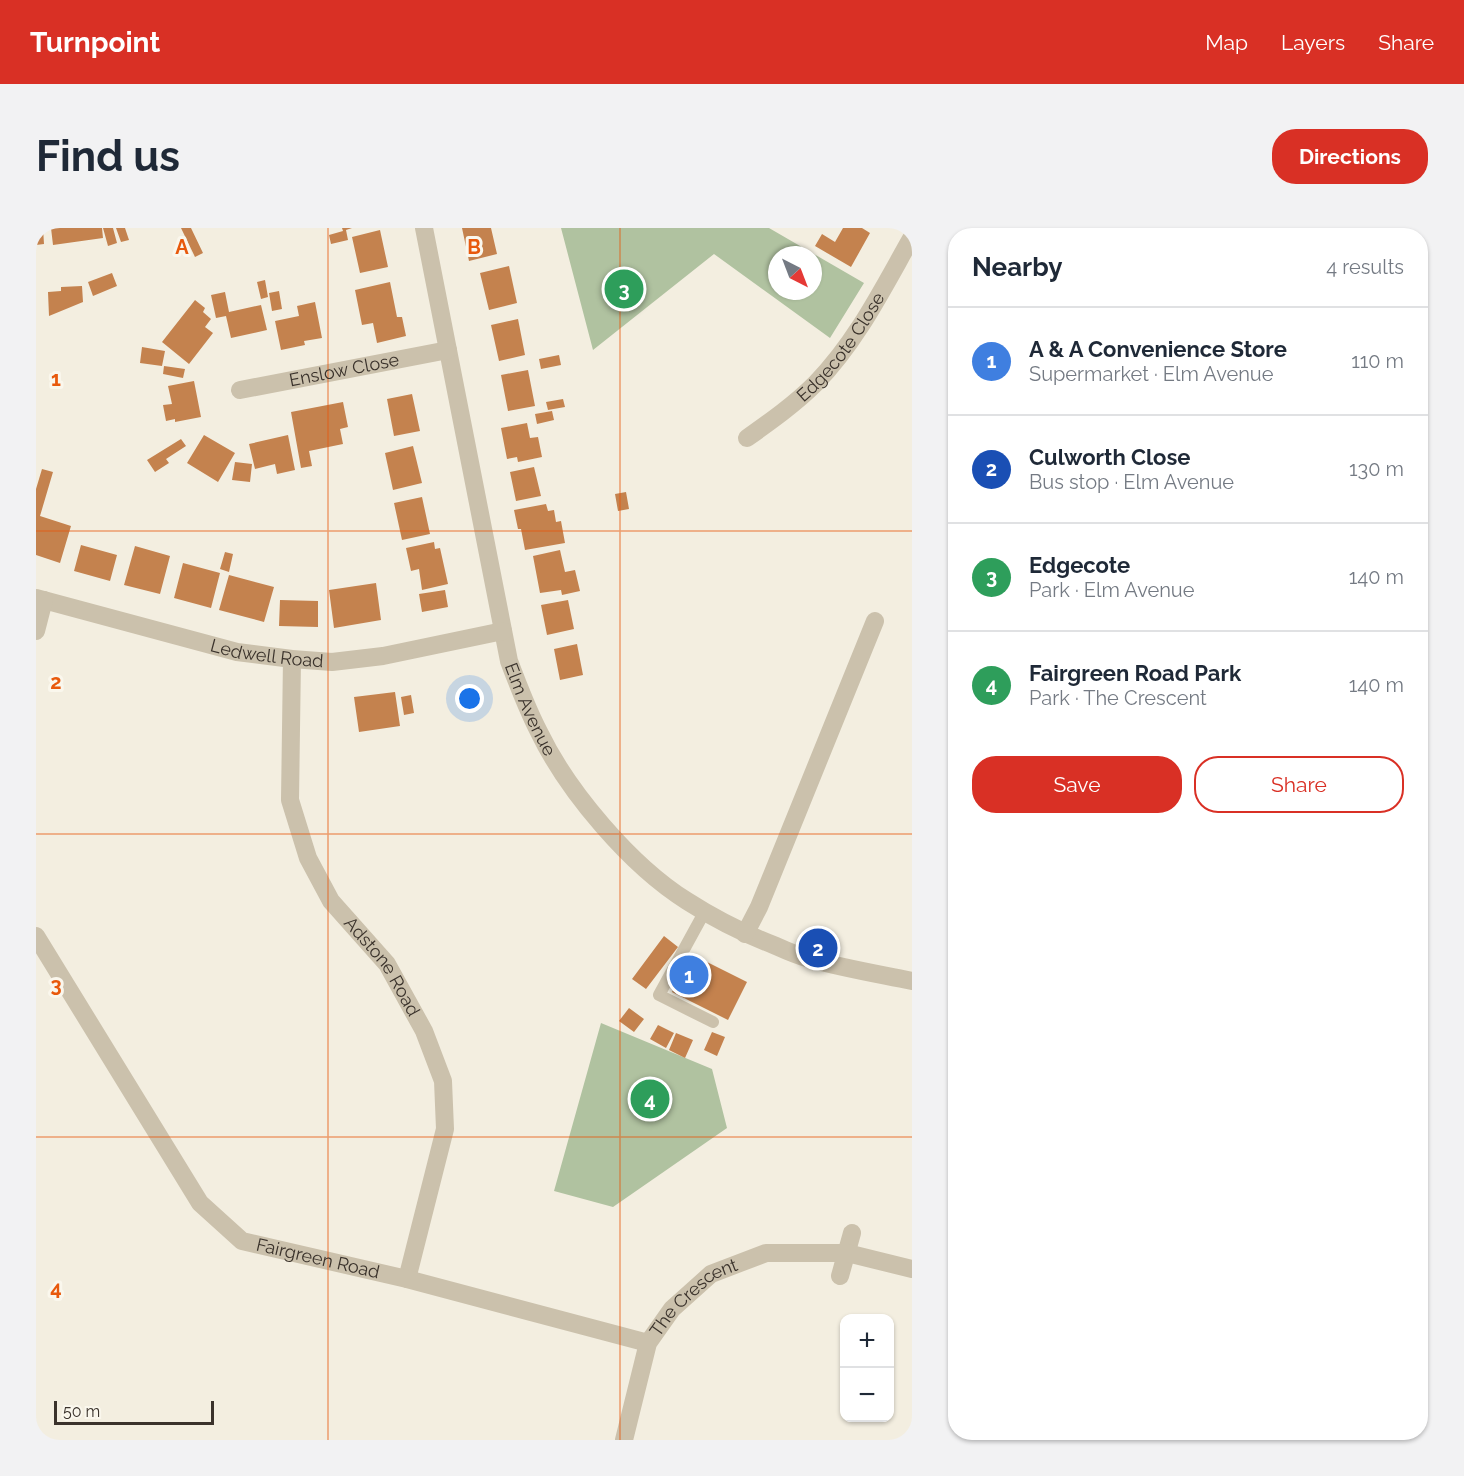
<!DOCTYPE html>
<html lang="en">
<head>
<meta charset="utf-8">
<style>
	body { margin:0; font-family:Raleway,sans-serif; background:#f2f2f3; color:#1f2937 }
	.controls { position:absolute; right:18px; bottom:18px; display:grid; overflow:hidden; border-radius:12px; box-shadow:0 2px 4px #0004 }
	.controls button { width:54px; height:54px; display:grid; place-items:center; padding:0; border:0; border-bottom:2px solid #e0e1e3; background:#fff; color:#1f2937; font:30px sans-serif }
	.compass { position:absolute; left:732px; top:18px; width:54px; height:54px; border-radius:50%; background:#fff; box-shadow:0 2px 4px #0004; rotate:138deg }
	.scale { position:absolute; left:18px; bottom:15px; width:160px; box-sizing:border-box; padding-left:6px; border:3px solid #3a322b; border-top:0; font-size:16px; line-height:21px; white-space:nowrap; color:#3a322b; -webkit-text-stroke:4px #faf7ed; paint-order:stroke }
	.you { position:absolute; left:434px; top:471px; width:21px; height:21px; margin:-15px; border:4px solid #fff; border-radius:50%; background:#1a73e8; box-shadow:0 0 0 9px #1a73e833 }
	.badge { display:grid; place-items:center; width:39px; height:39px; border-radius:50%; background:#d93025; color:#fff; font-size:20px; font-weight:700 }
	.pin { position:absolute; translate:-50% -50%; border:3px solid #fff; box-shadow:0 2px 6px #0006 }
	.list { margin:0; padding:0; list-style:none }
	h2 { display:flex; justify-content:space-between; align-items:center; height:78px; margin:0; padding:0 24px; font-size:26px }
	h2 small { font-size:20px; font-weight:400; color:#747a83 }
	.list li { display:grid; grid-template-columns:39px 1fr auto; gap:18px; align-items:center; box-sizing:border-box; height:108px; padding:0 24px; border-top:2px solid #e0e1e3 }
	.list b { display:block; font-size:22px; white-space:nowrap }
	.list p { margin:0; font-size:20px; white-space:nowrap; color:#747a83 }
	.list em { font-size:20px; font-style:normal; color:#747a83 }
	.actions { display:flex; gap:12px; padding:18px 24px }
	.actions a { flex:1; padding:14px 0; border:2px solid #d93025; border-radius:24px; text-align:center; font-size:21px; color:#d93025 }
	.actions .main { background:#d93025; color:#fff }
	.map { position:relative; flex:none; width:876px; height:1212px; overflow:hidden; border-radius:24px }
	header { display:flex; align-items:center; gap:36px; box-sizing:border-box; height:84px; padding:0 30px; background:#d93025; color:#fff }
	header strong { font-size:28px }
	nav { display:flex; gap:33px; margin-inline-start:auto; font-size:21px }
	.intro { display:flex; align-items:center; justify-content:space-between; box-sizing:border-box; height:144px; padding:0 36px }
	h1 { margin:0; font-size:42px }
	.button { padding:15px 27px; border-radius:24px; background:#d93025; color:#fff; font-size:21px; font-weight:700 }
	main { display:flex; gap:36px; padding:0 36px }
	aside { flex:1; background:#fff; border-radius:24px; box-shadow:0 2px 4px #0004 }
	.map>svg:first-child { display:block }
	.green { fill:#b0c2a0; fill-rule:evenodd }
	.building { fill:#c4824e }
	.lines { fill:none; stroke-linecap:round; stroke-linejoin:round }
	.lane { stroke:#cbc1ac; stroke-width:12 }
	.street { stroke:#cbc1ac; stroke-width:18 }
	.grid { fill:none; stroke:#e8590c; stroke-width:1.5; stroke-opacity:0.55 }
	.labels { text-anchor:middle; stroke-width:6; stroke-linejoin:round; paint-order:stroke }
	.street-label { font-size:18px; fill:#3a322b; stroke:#faf7ed }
	.grid-label { font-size:20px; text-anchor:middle; font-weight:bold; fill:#e8590c; stroke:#faf7ed; stroke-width:6; stroke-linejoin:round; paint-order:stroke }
</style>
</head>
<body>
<header>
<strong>Turnpoint</strong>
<nav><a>Map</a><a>Layers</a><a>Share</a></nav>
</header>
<div class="intro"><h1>Find us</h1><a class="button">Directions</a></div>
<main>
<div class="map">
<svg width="876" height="1212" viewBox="0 0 876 1212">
	<rect width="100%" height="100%" fill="#f3eee0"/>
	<path class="green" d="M 525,0 L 733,0 L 828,55 L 794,110 L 678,26 L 557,122 ZM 741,27 L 777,27 L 777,63 L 741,63 Z
		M 565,795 L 676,841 L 691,900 L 577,979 L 518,963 Z"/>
	<path class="building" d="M 0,0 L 7,0 L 8,16 L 0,17 Z
		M 15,0 L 66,0 L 67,10 L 17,17 Z
		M 67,0 L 77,0 L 81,15 L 72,18 Z
		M 80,0 L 89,0 L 93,12 L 85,14 Z
		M 145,0 L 155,0 L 167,25 L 159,29 Z
		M 306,0 L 316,0 L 310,2 L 312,12 L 295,16 L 293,7 L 307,3 Z
		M 426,0 L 455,0 L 461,26 L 433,33 Z
		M 807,0 L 826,0 L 834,5 L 815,39 L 779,18 L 786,6 L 799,14 Z
		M 344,2 L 352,39 L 324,45 L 316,9 Z
		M 473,38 L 481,75 L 453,82 L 444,45 Z
		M 76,45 L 81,58 L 57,68 L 52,54 Z
		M 229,52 L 232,69 L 225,71 L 221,54 Z
		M 354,54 L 361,89 L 366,89 L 370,108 L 341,115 L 337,95 L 326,97 L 319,62 Z
		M 46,58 L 47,74 L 13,88 L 12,64 L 25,63 L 25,59 Z
		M 243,63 L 246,81 L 236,83 L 233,65 Z
		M 189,64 L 193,84 L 225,77 L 231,102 L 195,110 L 190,88 L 180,90 L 175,67 Z
		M 159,72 L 169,80 L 167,84 L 175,91 L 169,99 L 177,105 L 153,136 L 126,114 Z
		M 279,74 L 286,110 L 268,113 L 269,117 L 245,122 L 239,93 L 263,88 L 261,78 Z
		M 482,91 L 489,127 L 463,133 L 455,97 Z
		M 106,119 L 129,123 L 126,138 L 104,135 Z
		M 523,127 L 525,137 L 505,141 L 503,131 Z
		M 128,138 L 149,141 L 147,150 L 127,146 Z
		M 492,142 L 499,178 L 472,183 L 465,147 Z
		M 158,153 L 165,189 L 139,194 L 139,191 L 130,193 L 127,177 L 136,176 L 132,158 Z
		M 376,166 L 384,203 L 358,208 L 351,171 Z
		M 527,171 L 529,179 L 512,182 L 510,174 Z
		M 307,174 L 312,199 L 304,201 L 307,216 L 273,223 L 276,238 L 265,240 L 255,184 Z
		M 516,183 L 518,192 L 501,196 L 499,186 Z
		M 491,195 L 494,210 L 502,209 L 506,229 L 482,234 L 481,229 L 471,231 L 465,200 Z
		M 168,207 L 199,225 L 182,254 L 151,235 Z
		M 252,207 L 259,242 L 241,246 L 239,236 L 219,241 L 213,216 Z
		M 145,211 L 150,218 L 130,231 L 133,235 L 119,244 L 111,232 Z
		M 377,218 L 386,255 L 357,262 L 349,225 Z
		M 199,234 L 216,236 L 214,254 L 196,252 Z
		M 498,239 L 505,268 L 480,273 L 474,244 Z
		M 6,241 L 17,244 L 4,288 L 35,298 L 24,335 L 0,327 L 0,261 Z
		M 590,264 L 593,281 L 582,283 L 579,266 Z
		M 386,269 L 394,306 L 366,312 L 358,275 Z
		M 510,276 L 512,283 L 518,282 L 520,294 L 525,293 L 529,315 L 489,322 L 485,301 L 482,301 L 478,282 Z
		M 398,314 L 399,321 L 404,320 L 412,356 L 386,362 L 383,341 L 375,343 L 370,320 Z
		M 45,317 L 81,327 L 74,353 L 38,343 Z
		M 99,318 L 134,328 L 124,366 L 88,357 Z
		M 524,322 L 529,344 L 539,342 L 544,363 L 526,367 L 525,362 L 504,365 L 497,328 Z
		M 189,324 L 197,326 L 193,344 L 184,341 Z
		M 147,335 L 184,345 L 175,380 L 138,370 Z
		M 193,347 L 238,359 L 228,394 L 183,382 Z
		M 340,355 L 345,392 L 298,400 L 293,362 Z
		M 409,362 L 412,379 L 386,384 L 383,366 Z
		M 244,372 L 282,373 L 282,399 L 243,398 Z
		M 532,372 L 538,401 L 511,407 L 505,377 Z
		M 541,416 L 547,447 L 524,452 L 518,421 Z
		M 359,464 L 364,498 L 323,504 L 318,469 Z
		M 375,467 L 378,485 L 368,487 L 365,469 Z
		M 628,708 L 642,719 L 610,761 L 596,751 Z
		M 655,726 L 711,754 L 692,792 L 636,764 Z
		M 593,780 L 608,791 L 598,804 L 583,793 Z
		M 622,797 L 638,805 L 630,820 L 614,811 Z
		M 676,804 L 689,809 L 681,828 L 668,822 Z
		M 640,805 L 657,812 L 649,830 L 633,822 Z"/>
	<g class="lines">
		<path class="lane" d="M 669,683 L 623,767 L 677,794"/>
		<g class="street">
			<path id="s1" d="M 388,0 L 473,433 C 482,457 491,481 503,504 C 532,564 595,638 651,673 C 679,691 709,706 740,718 C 751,723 763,728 774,731 C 807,740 842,746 876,753"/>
			<path id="s2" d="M 204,162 L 412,122"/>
			<path id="s3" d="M 711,210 C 735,193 759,176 780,155 C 821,113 847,60 876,9"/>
			<path id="s4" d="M 0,370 L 201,424 L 256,431 L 296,434 L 347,428 L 467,403"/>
			<path d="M 0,403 L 8,372"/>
			<path id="s5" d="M 256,431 L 254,572 L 272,630 L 295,673 L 351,736 L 388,803 L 407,853 L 409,901 L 371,1051"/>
			<path d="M 709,706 L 723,679 L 839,393"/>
			<path id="s6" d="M 0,708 L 164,975 L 206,1013 L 371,1051 L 612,1115"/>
			<path d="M 804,1048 L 816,1005"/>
			<path id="s7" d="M 588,1212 L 612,1115 L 636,1081 L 675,1046 L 730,1025 L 811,1025 L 876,1041"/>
		</g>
	</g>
	<path class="grid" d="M 292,0 L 292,1212M 584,0 L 584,1212M 0,303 L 876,303M 0,606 L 876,606M 0,909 L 876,909"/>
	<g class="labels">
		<g class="street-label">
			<text dy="6" stroke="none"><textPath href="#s3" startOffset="132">Edgecote Close</textPath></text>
			<text dy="6" stroke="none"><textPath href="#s2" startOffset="106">Enslow Close</textPath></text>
			<text dy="6" stroke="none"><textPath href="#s4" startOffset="238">Ledwell Road</textPath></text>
			<text dy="6" stroke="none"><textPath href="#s1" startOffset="494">Elm Avenue</textPath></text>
			<text dy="6" stroke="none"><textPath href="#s5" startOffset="334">Adstone Road</textPath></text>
			<text dy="6" stroke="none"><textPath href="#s6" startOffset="448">Fairgreen Road</textPath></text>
			<text dy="6" stroke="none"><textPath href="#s7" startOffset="166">The Crescent</textPath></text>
		</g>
	</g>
	<g class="grid-label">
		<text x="146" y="26">A</text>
		<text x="438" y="26">B</text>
		<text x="20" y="158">1</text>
		<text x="20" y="461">2</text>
		<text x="20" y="764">3</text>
		<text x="20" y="1067">4</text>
	</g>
</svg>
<div class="controls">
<button>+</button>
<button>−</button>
</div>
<svg class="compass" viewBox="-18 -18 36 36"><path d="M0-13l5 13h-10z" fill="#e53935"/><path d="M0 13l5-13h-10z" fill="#747a83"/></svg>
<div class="scale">50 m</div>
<div class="you"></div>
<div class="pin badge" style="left:653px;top:747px;background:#3f7fe0">1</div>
<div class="pin badge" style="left:782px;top:720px;background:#1a4fb4">2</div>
<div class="pin badge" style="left:588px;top:61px;background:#2e9e5b">3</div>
<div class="pin badge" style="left:614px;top:871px;background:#2e9e5b">4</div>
</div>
<aside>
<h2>Nearby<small>4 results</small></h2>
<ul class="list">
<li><span class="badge" style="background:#3f7fe0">1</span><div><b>A &amp; A Convenience Store</b><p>Supermarket · Elm Avenue</p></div><em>110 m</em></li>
<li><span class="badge" style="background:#1a4fb4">2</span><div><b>Culworth Close</b><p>Bus stop · Elm Avenue</p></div><em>130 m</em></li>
<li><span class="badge" style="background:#2e9e5b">3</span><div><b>Edgecote</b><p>Park · Elm Avenue</p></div><em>140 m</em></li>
<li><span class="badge" style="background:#2e9e5b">4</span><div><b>Fairgreen Road Park</b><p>Park · The Crescent</p></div><em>140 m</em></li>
</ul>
<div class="actions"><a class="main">Save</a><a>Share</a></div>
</aside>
</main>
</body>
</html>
